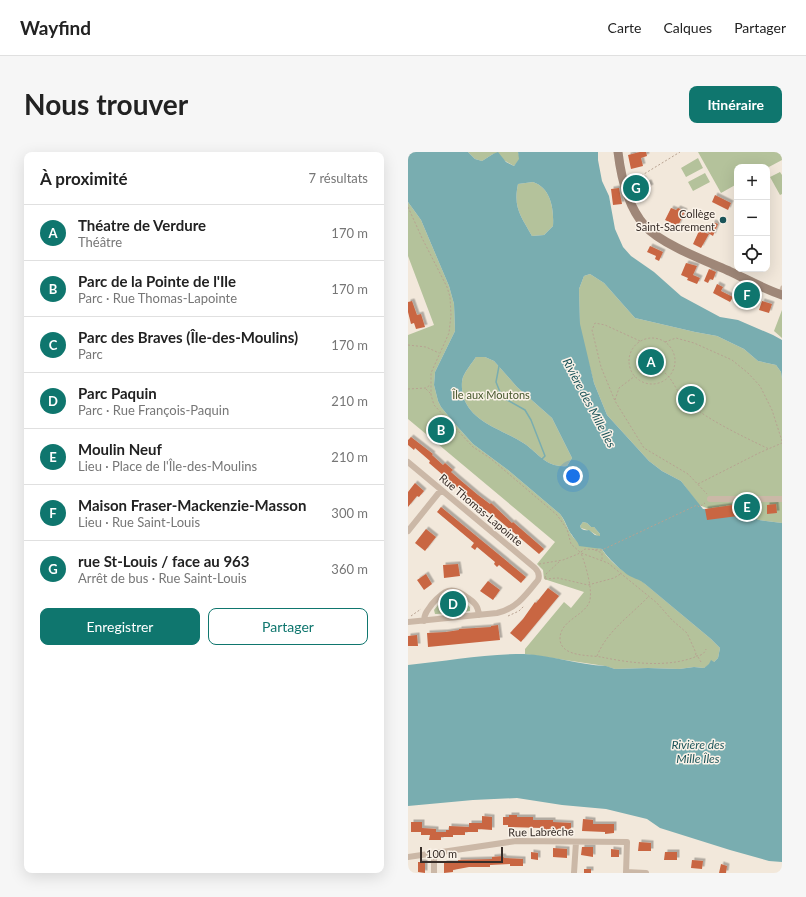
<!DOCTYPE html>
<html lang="fr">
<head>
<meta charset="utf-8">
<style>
	body { margin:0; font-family:Lato,sans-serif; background:#f6f6f6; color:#222 }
	.controls { position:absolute; right:12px; top:12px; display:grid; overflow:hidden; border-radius:8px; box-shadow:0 4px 16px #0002 }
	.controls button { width:36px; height:36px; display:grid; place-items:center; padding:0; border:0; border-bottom:1px solid #e0e0e0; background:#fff; color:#222; font:20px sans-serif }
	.scale { position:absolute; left:12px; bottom:10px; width:83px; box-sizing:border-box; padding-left:4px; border:2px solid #372d28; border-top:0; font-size:11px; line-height:14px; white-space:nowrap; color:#372d28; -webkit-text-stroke:3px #faf2e8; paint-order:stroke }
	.you { position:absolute; left:165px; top:324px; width:14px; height:14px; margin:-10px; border:3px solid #fff; border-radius:50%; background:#1a73e8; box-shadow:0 0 0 6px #1a73e833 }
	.badge { display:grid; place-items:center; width:26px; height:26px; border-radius:50%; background:#0f766e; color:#fff; font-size:13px; font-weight:700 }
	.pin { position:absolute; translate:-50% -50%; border:2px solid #fff; box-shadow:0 1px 4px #0006 }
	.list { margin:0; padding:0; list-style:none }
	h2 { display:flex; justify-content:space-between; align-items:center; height:52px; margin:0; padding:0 16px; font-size:17px }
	h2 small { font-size:13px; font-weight:400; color:#767676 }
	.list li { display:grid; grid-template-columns:26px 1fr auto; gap:12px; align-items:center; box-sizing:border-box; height:56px; padding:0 16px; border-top:1px solid #e0e0e0 }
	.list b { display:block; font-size:15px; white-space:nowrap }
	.list p { margin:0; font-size:13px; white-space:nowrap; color:#767676 }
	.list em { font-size:13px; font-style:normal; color:#767676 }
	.actions { display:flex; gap:8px; padding:12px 16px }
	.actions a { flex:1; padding:9px 0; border:1px solid #0f766e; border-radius:8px; text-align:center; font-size:14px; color:#0f766e }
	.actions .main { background:#0f766e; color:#fff }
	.icon { flex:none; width:22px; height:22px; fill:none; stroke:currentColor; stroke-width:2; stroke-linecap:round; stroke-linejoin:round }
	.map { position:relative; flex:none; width:374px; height:721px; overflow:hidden; border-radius:8px }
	header { display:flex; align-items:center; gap:24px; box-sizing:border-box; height:56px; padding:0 20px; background:#fff; border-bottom:1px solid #e0e0e0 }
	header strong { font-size:19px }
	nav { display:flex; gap:22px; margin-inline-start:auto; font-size:14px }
	.intro { display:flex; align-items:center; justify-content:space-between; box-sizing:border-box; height:96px; padding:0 24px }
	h1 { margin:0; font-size:28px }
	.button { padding:10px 18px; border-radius:8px; background:#0f766e; color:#fff; font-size:14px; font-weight:700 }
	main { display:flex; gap:24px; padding:0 24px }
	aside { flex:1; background:#fff; border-radius:8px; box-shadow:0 4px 16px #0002 }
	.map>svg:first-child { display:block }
	.green { fill:#b4c29b }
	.water { fill:#79adb0; fill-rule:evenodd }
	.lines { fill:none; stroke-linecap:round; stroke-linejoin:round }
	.stream { stroke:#79adb0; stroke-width:1.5 }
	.building { fill:#c96643; filter:url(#shadow) }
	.path { stroke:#b7a291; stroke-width:1; stroke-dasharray:2 2; stroke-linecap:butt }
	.lane { stroke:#cbb8a7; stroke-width:3 }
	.street { stroke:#cbb8a7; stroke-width:6 }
	.secondary { stroke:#9f8778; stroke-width:9 }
	.poi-dot { fill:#1c555a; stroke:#faf2e8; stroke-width:1.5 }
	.labels { text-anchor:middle; stroke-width:3; stroke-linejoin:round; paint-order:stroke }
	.poi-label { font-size:11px; fill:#372d28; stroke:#faf2e8; text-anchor:end }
	.park-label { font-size:11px; fill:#45562b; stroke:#faf2e8 }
	.street-label { font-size:11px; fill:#372d28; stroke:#faf2e8 }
	.water-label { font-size:12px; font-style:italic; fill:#1c555a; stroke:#faf2e8 }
</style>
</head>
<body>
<header>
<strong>Wayfind</strong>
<nav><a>Carte</a><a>Calques</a><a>Partager</a></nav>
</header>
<div class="intro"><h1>Nous trouver</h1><a class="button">Itinéraire</a></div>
<main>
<aside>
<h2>À proximité<small>7 résultats</small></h2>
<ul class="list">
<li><span class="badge">A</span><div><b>Théatre de Verdure</b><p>Théâtre</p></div><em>170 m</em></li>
<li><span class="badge">B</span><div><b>Parc de la Pointe de l'Ile</b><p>Parc · Rue Thomas-Lapointe</p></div><em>170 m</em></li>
<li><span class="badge">C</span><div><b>Parc des Braves (Île-des-Moulins)</b><p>Parc</p></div><em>170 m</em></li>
<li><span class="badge">D</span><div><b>Parc Paquin</b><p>Parc · Rue François-Paquin</p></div><em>210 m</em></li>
<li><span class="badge">E</span><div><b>Moulin Neuf</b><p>Lieu · Place de l'Île-des-Moulins</p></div><em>210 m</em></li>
<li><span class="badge">F</span><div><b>Maison Fraser-Mackenzie-Masson</b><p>Lieu · Rue Saint-Louis</p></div><em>300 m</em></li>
<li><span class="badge">G</span><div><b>rue St-Louis / face au 963</b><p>Arrêt de bus · Rue Saint-Louis</p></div><em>360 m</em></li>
</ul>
<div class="actions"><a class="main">Enregistrer</a><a>Partager</a></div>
</aside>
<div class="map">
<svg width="374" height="721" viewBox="0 0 374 721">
	<defs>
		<filter id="shadow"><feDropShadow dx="2.5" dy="-2.5" stdDeviation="0" flood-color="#0004"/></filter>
	</defs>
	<rect width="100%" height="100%" fill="#f2e8db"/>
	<path class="green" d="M 60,0 L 110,0 L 112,7 L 106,14 L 85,2 L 74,9 L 67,7 Z
		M 290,0 L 374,0 L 374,8 L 359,16 L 329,15 L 329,32 L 313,41 Z
		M 290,6 L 295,16 L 278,25 L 273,16 Z
		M 372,20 L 374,23 L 374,42 L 372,43 L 362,25 Z
		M 297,21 L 302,30 L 285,39 L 280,30 Z
		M 125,30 C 143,36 146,57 145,74 L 136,83 L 124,84 C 113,64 105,56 110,32 Z
		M 0,50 L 13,68 L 41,134 L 46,152 L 47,179 L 27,220 L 26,233 L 30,249 L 33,255 L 47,272 L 65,292 L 100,318 L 152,362 C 157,369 159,376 163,382 C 169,393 183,394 194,397 C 199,407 218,424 230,426 L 303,487 L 312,496 L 310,506 L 306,510 L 296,516 L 286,515 L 271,517 L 240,516 L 207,517 L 197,514 L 117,502 L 117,497 L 156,450 L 163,456 L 176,440 L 136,427 L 135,418 L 129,412 L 147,390 L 0,267 L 0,183 L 26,173 L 0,104 Z
		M 182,122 L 196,131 L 227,166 L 287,180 L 309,184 L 336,197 L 350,209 L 368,213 L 373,220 L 374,227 L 374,371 L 351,368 L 330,359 L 301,357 L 291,353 L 273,329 L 254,319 L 241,309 L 199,263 L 186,231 L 172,179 L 171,137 L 176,124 Z
		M 374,158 L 374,186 L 366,179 Z
		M 68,205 L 77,205 L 86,209 L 109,235 L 144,266 L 164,306 L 159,314 C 139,316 131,302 117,292 C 95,277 64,272 55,244 C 54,238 53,231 55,225 C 58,218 64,211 68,205 Z
		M 175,370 L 179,371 L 183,375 L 186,375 L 192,382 L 192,384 L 190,384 L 182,379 L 173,376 L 172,374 Z
		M 43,443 L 49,444 L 62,455 L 62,459 L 29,462 L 27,462 L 26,458 C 31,452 35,445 43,443 Z"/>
	<path class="water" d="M 0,0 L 60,0 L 67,7 L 74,9 L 85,2 L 90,0 L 98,10 L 106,14 L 111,7 L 110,0 L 190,0 L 190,8 L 194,29 L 201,44 L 207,77 L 215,95 L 223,104 L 246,120 L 273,144 L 312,165 L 330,168 L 365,183 L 374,188 L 374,227 L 373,220 L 368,213 L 350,209 L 336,197 L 309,184 L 287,180 L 227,166 L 196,131 L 182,122 L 176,124 L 171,137 L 172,172 L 186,231 L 199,263 L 241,309 L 254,319 L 273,329 L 295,357 L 330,359 L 351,368 L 374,371 L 374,710 L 361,709 L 322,698 L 252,676 L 239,667 L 198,657 L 154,653 L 109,646 L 65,648 L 0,654 L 0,513 C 39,509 77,502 116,502 C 143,503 170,513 198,514 L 207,517 L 240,516 L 271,517 L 286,515 L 296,516 L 301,512 L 303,508 L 306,510 L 310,506 L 312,496 L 303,487 L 237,432 C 231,427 230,428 224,425 C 216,422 198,404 194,397 L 171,394 C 170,389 166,387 164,383 C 159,377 158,369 152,362 L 100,318 L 65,292 L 47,272 L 33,255 L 30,249 L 26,233 L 27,220 L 47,179 L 46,152 L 41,134 L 13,68 L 0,50 ZM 125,30 C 143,36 146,57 145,74 L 136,83 L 124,84 C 113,64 105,56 110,32 ZM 68,205 L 77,205 L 86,209 L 109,235 L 144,266 L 164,306 L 159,314 C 139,316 131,302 117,292 C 95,277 64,272 55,244 C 54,238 53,231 55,225 C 58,218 64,211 68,205 ZM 175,370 L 179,371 L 183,375 L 186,375 L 192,382 L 192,384 L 187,383 L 181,378 C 177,379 173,378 172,374 Z"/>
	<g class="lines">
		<path class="stream" d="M 91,214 L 88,230 L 94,245 L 117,258 L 123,268 L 137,304 L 134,307"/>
	</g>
	<path class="building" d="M 232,0 L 238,0 L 239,4 L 233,6 L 235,14 L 223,17 L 220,3 Z
		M 235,26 L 238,31 L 241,30 L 243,35 L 233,39 L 229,29 Z
		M 211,36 L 214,52 L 205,53 L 203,37 Z
		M 307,43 L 323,51 L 320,58 L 304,50 Z
		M 263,56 L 268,58 L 270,56 L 277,59 L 270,74 L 257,68 Z
		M 305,70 L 310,72 L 305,84 L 300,81 Z
		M 291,79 L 301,82 L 293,96 L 285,92 Z
		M 242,94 L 255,100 L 251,109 L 247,107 L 248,104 L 239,100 Z
		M 278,111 L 289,114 L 285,123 L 292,126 L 289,132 L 279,128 L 280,126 L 273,123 Z
		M 301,117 L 308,120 L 305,128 L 302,127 L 300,131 L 296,129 Z
		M 309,132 L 315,135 L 313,139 L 325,145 L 322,150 L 305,141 Z
		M 334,134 L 348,140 L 343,151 L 329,145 Z
		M 4,149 L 9,163 L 13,162 L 17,175 L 8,177 L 6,171 L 3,172 L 0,160 L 0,150 Z
		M 354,149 L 364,152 L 361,161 L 351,158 Z
		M 3,285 L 25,302 L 24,303 L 35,313 L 37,311 L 45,318 L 43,320 L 51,327 L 70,343 L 82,352 L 83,351 L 104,371 L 105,370 L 136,397 L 131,402 L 85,363 L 84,363 L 65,349 L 21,311 L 22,309 L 7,296 L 6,298 L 0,293 L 0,288 Z
		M 7,331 L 16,339 L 11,345 L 9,344 L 0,355 L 0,340 Z
		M 332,352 L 345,352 L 346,359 L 329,361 L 330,364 L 299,368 L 297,357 Z
		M 368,352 L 369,361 L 359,362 L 359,353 Z
		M 33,355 L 118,425 L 113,431 L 91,413 L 89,415 L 86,412 L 87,410 L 69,395 L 67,398 L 63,395 L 66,391 L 29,360 Z
		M 18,377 L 28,385 L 17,399 L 7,391 Z
		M 50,412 L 52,424 L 36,426 L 35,413 Z
		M 18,422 L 24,432 L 16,438 L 9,428 Z
		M 80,429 L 92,438 L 85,448 L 72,439 Z
		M 140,436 L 151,444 L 113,490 L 102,481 L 115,467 L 127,450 L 128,451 Z
		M 90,473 L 92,488 L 20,495 L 19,481 L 38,480 L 51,478 L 51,477 L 83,475 L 83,474 Z
		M 9,483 L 10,494 L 0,494 L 0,484 Z
		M 101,663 L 109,663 L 109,665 L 125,665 L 125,668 L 145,668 L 145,670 L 163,671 L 163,678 L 159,678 L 159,680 L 153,680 L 153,678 L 137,678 L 134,676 L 100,675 L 100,673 L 95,673 L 95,665 L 101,665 Z
		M 74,664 L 84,665 L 84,678 L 70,677 L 70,680 L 57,680 L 57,683 L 45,683 L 45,685 L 33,685 L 33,688 L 21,688 L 22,683 L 13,683 L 13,680 L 3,680 L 3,670 L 14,670 L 14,676 L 28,677 L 28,680 L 38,680 L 38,678 L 41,678 L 41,674 L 61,675 L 61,671 L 74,671 Z
		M 175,667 L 185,668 L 185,672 L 206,672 L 206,681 L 197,682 L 197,680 L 174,679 Z
		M 231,690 L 243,691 L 243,699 L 230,699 Z
		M 174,695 L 185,695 L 185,705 L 173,703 Z
		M 145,696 L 159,697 L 159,706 L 145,705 Z
		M 203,697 L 211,698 L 211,705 L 203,705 Z
		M 123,700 L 130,701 L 130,708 L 123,707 Z
		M 257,700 L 269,700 L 269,708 L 256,708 Z
		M 95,704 L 96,706 L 115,707 L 115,714 L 102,714 L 102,712 L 82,713 L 82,715 L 61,715 L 45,718 L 45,720 L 36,721 L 36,711 L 50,711 L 50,708 L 84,707 L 84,705 Z
		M 284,708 L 295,709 L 294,717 L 283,716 Z
		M 10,710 L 17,710 L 17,721 L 10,720 Z
		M 313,712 L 319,714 L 318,721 L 311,721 Z
		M 176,717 L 183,717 L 183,721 L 176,721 Z"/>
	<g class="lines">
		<path class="path" d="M 222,28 L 236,22 L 272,0
			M 0,55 L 14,86 L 39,135 L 42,145 L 43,163 L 41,181 L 23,221 L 23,243 L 26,253 L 65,295 L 82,306 L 149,363 L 159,377 L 163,392 L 173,401 L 200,411 L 249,451 L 264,468 L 279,481 L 288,501 L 287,505 C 258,516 222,511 193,505 C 181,503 154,505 152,488 C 151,469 174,465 181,451 C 186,440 177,411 173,401
			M221 209a23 23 0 1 1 46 0a23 23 0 1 1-46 0Z
			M 232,189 L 197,173 L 187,171 L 184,178 L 193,215 L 207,249 L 236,296 L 280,322 L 299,342
			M 257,190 L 268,186 L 286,191 L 324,208 L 340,221 L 352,234 L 364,258 L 374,289
			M 0,193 L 18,195 L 31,201
			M 257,221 C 265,228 268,238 275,246 C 293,265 336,285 361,297
			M 0,237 L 18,236 L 22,233
			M 18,237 L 23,242
			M 207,248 L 211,236 L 227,224
			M 290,332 L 351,301 L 374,291
			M 187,398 L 194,401 L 194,408
			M 131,412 L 155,408 L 170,402 L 177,397 L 194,398 L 289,353 L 291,355 L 297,351
			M 137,426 L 138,422 L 152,409
			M 137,427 L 150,426 L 180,433 L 206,426 L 214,421
			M 3,464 L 13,457
			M 100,464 L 111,459 L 116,454
			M 189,504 C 199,479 222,464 240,445
			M 288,504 C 293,504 297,501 298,497
			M 290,505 L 293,510"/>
		<path class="lane" d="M 372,141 L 374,135"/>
		<path class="street" d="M 0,310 L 127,416 C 130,419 132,423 130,428 C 118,443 108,457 89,461 L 0,470
			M 302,347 L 374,347
			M 0,379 L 33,338
			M 16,469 C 16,461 20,458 24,452 C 36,438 44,433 60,446 C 67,451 70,454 71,463
			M 26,701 L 26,721
			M 0,705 L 108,689 L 219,690 L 218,721
			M 218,720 L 238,721
			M 166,721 L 168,690"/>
		<path class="secondary" d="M 210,0 C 213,25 220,55 237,74 C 253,92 298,109 321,119 C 338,127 356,137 374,143"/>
	</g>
	<circle class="poi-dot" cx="315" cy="68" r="4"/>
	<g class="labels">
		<g class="poi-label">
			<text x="307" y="66">Collège<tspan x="307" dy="13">Saint-Sacrement</tspan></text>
		</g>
		<g class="park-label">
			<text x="83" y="247">Île aux Moutons</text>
		</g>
		<g class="street-label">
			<text transform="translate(73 358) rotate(40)" y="4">Rue Thomas-Lapointe</text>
			<text transform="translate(133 680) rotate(-1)" y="4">Rue Labrèche</text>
		</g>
		<g class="water-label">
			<text transform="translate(181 251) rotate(62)" y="4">Rivière des Mille Îles</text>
			<text x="290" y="597">Rivière des<tspan x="290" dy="14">Mille Îles</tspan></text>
		</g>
	</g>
</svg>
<div class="controls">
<button>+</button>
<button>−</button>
<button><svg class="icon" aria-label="locate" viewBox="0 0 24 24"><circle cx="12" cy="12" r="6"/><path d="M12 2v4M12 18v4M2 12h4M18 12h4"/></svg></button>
</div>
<div class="scale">100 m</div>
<div class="you"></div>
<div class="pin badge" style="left:243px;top:210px">A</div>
<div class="pin badge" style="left:33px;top:278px">B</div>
<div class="pin badge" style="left:283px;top:247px">C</div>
<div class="pin badge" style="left:45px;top:452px">D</div>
<div class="pin badge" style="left:339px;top:355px">E</div>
<div class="pin badge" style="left:339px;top:143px">F</div>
<div class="pin badge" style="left:228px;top:36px">G</div>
</div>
</main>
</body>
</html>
